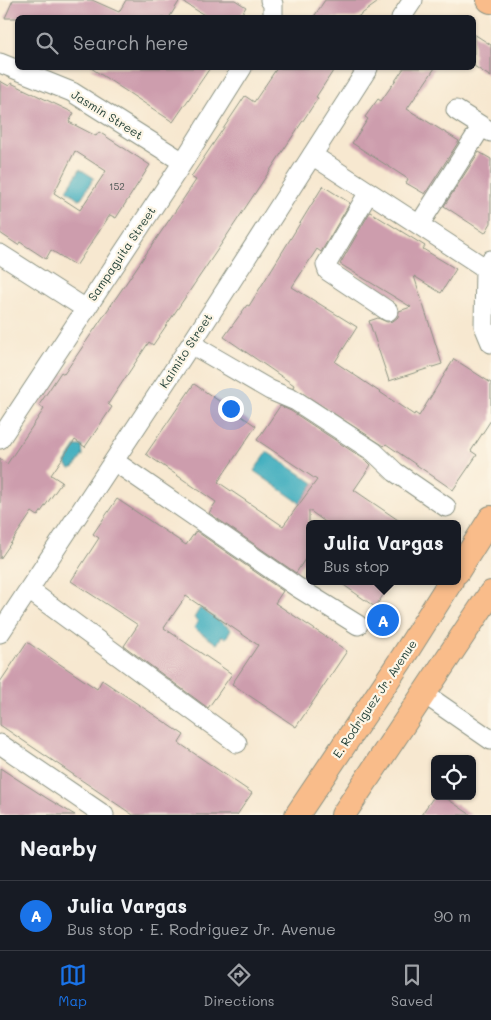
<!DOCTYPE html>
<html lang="en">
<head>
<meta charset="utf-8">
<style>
	body { margin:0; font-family:Mali,sans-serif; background:#242831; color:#f1f3f6 }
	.controls { position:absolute; right:15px; bottom:15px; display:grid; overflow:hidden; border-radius:8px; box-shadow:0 1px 4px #0004 }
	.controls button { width:45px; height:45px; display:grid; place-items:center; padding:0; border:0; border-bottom:1px solid #363941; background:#171b24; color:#f1f3f6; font:25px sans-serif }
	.you { position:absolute; left:230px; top:408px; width:18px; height:18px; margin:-12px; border:4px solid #fff; border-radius:50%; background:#1a73e8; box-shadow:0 0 0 8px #1a73e833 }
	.badge { display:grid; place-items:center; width:32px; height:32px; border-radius:50%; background:#1a73e8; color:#fff; font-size:16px; font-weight:700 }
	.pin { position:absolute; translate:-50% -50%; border:2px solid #fff; box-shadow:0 1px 5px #0006 }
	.popup { position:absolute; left:306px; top:520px; width:155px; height:65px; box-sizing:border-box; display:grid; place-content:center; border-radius:8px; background:#171b24; filter:drop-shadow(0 1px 4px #0005); font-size:16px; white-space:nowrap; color:#9ea1a6 }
	.popup b { font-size:19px; color:#f1f3f6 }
	.popup::after { content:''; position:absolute; left:50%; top:100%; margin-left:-10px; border:10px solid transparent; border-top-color:#171b24 }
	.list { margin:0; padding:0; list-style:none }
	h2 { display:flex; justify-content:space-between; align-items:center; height:65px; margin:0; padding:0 20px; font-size:21px }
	h2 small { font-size:16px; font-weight:400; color:#9ea1a6 }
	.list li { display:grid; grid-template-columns:32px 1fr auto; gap:15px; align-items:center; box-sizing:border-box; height:70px; padding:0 20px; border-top:1px solid #363941 }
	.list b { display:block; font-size:19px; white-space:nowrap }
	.list p { margin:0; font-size:16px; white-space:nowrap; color:#9ea1a6 }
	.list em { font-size:16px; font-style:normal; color:#9ea1a6 }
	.icon { flex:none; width:28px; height:28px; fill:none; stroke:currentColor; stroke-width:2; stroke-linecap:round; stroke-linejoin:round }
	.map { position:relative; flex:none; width:491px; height:815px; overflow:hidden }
	.search { position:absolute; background:#171b24; box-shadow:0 1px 4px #0004; left:15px; right:15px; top:15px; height:55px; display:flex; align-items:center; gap:12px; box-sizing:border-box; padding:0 18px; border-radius:8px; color:#9ea1a6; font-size:19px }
	.sheet { height:135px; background:#171b24 }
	nav { display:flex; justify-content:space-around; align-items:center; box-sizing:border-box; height:70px; border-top:1px solid #363941; background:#171b24; font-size:14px; color:#9ea1a6 }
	nav a { display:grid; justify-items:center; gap:2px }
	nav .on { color:#1a73e8 }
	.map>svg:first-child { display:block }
	.water { fill:#42afbf; stroke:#30767a }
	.building { fill:#cd9dad; fill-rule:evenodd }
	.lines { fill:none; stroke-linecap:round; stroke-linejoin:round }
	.minor-casing { stroke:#8b9282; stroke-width:21 }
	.major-casing { stroke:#8b9282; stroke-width:26 }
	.minor { stroke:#fff; stroke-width:19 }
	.major { stroke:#f9bc8a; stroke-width:24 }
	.labels { text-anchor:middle; stroke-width:4.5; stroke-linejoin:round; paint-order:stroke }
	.number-label { font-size:10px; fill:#4a5552 }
	.street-label { font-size:12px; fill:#1f3d34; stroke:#fcf5e5 }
</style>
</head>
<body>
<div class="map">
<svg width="491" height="815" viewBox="0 0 491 815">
	<rect width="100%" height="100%" fill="#fcf5e5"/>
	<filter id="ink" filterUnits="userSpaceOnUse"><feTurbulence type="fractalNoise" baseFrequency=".02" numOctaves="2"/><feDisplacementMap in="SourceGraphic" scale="10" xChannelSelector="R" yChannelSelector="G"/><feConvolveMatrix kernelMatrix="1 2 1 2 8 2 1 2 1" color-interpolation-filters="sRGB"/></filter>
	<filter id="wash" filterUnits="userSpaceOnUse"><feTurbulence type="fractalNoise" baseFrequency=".0096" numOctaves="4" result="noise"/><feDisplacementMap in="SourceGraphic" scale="20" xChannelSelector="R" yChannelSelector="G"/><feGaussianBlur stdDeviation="1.12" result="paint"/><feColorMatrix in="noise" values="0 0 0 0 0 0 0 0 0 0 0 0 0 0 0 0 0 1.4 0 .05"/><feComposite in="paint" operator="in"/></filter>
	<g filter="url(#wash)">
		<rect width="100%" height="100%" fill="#f7e8d0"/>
		<path class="water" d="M 80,169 L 94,178 L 80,200 L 67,190 Z
			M 76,446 L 82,446 L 83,455 L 75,467 L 70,469 L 65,463 Z
			M 267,452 L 314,483 L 300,503 L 254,471 Z
			M 200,608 L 231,629 L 226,638 L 222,636 L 217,644 L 194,628 L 198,621 L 194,618 Z"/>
		<g id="blocks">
			<path class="building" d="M 13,0 L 92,0 L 119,12 L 126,0 L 180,0 L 169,18 L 5,18 Z
				M 180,0 L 235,0 L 246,7 L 239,18 L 209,18 Z
				M 325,0 L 381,0 L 356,18 L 313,18 Z
				M 474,34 L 491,45 L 491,77 L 474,66 Z
				M 91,68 L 210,68 L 173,122 Z
				M 277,68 L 335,68 L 316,97 L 318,98 L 216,252 L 153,345 L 149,342 L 108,404 L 112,407 L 85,447 L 75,440 L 51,475 L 62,482 L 38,516 L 32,512 L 0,559 L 0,459 L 7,464 L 44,409 L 39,405 L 61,372 L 64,374 L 176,210 L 196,180 L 191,177 L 245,96 L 254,102 Z
				M 404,68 L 435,68 L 407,109 L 459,141 L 425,194 L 406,183 L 408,179 L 352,143 L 368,119 L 365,117 L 378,99 L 381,101 Z
				M 0,81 L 9,86 L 11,83 L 74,113 L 69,122 L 96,136 L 99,132 L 150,165 L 116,218 L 110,215 L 76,266 L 51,250 L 46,259 L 20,242 L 18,245 L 0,233 ZM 75,151 L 106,171 L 80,210 L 54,193 Z
				M 479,152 L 491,159 L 491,223 L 485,233 L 444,206 Z
				M 323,186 L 350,203 L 321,252 L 317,249 L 292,287 L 357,327 L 335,362 L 414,415 L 415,413 L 419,416 L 454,359 L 491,383 L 491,420 L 471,451 L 477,455 L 453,490 L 386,444 L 384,446 L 293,387 L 294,385 L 224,337 L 247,305 L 249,306 Z
				M 370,212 L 425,246 L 423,249 L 456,269 L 441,293 L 414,276 L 442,364 L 389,381 L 369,321 L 378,318 L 387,322 L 393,321 L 398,317 L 399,311 L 411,307 L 340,264 Z
				M 194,384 L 256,426 L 218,482 L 283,526 L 317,480 L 257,440 L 280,406 L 291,411 L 367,461 L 371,465 L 354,490 L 404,524 L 328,524 L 309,510 L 309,553 L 296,573 L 209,513 L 216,502 L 146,454 Z
				M 117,499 L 186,545 L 196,531 L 283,591 L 275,603 L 347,651 L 296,727 L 232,684 L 258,645 L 186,596 L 164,628 L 232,674 L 208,708 L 124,646 L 138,625 L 71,581 L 99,538 L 93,534 Z
				M 338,581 L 393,581 L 375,607 Z
				M 27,642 L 97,689 L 102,680 L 184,735 L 179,743 L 252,793 L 237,815 L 133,815 L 0,725 L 0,682 Z
				M 0,768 L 48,799 L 75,815 L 0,815 Z
				M 435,795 L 443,796 L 471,815 L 421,815 Z"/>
		</g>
	</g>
	<g filter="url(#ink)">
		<use href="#blocks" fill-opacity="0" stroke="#8b9282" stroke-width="1"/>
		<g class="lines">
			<defs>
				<path id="minor" d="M 270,0 L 273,4 L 273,18
					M 401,18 L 413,0
					M 0,63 L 72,92 L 183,162
					M 456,110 L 491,132
					M 312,155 L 485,268
					M 369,192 L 326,265 L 328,271 L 388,311
					M 419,225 L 482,126
					M 0,254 L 86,309
					M 491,260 L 485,268 L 484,326 L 491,343
					M 191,344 L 270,390 L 296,401 L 374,452 L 395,472 L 446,507
					M 0,439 L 183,162 L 242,68
					M 114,461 L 297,587 L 358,625
					M 29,590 L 237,743
					M 0,633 L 191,344 L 368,68
					M 423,693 L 491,740
					M 0,744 L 104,815"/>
				<path id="major" d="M 489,0 L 491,1
					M 457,572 L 491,518
					M 297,815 L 403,657 L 451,581
					M 343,815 L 491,593"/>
			</defs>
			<use href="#minor" class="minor-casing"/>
			<use href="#major" class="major-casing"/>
			<use href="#minor" class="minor"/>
			<use href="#major" class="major"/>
		</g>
	</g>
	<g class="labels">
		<g class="number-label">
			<text x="117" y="190">152</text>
		</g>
		<g class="street-label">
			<text transform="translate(107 115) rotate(32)" y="4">Jasmin Street</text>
			<text transform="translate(122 254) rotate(-56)" y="4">Sampaguita Street</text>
			<text transform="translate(186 351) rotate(-57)" y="4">Kaimito Street</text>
			<text transform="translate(375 699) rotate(-56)" y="4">E. Rodriguez Jr. Avenue</text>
		</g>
	</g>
</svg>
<div class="controls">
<button><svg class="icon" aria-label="locate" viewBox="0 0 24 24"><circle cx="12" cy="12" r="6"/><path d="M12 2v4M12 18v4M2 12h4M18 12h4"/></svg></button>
</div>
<div class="you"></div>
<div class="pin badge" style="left:383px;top:620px">A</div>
<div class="popup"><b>Julia Vargas</b>Bus stop</div>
<div class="search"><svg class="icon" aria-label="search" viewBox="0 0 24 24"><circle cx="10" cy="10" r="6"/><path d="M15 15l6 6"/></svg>Search here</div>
</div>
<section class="sheet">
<h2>Nearby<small></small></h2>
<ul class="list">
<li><span class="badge">A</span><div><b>Julia Vargas</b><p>Bus stop · E. Rodriguez Jr. Avenue</p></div><em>90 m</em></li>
</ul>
</section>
<nav>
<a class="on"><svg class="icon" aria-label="map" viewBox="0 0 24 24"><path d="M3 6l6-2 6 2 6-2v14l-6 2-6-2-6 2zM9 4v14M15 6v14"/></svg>Map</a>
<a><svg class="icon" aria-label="directions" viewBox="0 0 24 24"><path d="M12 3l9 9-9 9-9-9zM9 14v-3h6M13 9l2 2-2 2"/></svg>Directions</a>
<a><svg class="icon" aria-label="saved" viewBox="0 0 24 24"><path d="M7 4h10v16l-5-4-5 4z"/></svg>Saved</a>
</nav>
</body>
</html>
